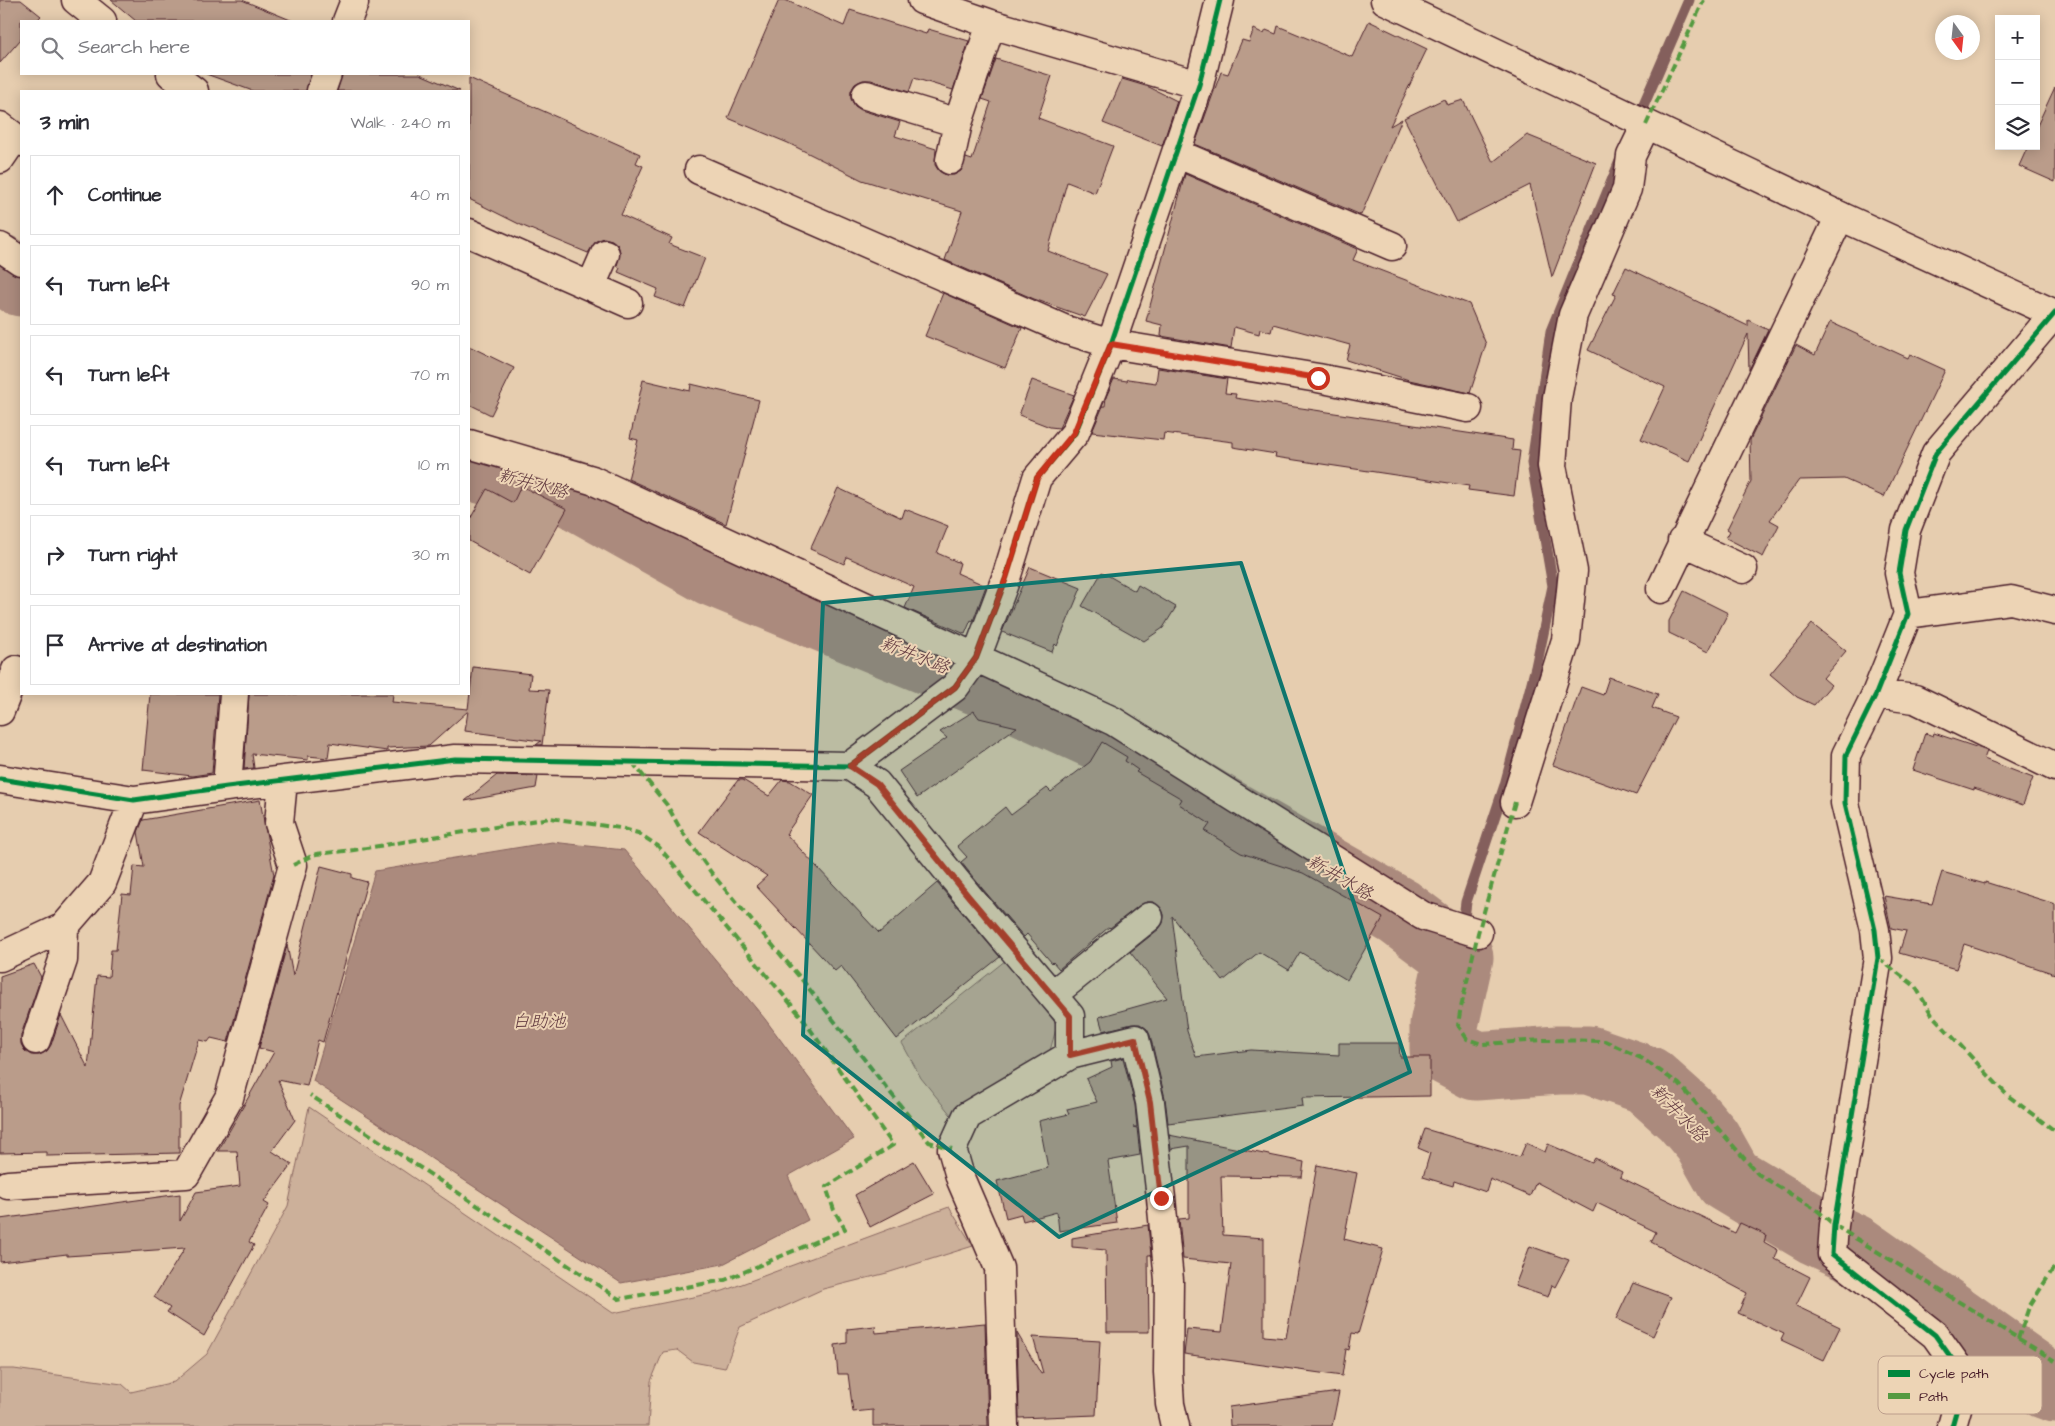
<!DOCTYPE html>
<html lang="en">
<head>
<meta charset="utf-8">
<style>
	body { margin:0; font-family:"Architects Daughter","Klee One",sans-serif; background:#f7f7f7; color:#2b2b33 }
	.controls { position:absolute; right:15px; top:15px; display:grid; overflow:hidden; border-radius:0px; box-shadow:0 2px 12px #0003 }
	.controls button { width:45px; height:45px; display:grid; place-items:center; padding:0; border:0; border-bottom:1px solid #e1e1e2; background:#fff; color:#2b2b33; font:25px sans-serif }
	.compass { position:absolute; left:1935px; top:15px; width:45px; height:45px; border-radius:50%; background:#fff; box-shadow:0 2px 12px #0003; rotate:165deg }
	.stop { position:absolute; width:15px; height:15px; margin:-11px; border:4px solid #c8321e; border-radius:50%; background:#fff }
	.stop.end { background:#c8321e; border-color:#fff; box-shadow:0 1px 5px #0008 }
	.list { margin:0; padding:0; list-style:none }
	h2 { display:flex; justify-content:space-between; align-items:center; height:65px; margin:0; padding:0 20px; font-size:21px }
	h2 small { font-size:16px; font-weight:400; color:#7c7c81 }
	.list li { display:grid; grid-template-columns:32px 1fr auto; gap:15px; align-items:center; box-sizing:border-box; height:80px; margin:0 10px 10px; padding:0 10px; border:1px solid #e1e1e2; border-radius:0px }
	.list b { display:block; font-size:19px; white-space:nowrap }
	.list em { font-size:16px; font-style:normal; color:#7c7c81 }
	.icon { flex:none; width:28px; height:28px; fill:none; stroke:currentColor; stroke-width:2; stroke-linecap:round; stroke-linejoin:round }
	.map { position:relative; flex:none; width:2055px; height:1426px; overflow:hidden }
	.search { position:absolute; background:#fff; box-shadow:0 2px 12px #0003; left:20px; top:20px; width:450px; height:55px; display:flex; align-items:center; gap:12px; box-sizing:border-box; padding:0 18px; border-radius:0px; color:#7c7c81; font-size:19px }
	.panel { position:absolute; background:#fff; box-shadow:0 2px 12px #0003; left:20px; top:90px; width:450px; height:605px; border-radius:0px }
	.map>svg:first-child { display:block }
	.green { fill:#ccb09a; stroke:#8b6862 }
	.water { fill:#ab8a7d; stroke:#845f5c }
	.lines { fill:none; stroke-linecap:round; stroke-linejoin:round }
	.stream { stroke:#845f5c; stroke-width:11 }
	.river { stroke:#ab8a7d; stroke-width:69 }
	.building { fill:#ba9c8a; stroke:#4a1f2b }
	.street-casing { stroke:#4a1f2b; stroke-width:31 }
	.secondary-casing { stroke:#4a1f2b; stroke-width:31 }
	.street { stroke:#edd4b5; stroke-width:28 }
	.secondary { stroke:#edd4b5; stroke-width:28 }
	.quiet { stroke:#559a41; stroke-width:4; stroke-dasharray:8 4; stroke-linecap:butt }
	.cycleway-casing { stroke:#edd4b5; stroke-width:8 }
	.cycleway { stroke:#00873e; stroke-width:5 }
	.route { stroke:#c8321e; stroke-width:6 }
	.marked { fill:#0f766e; fill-opacity:0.2; stroke:#0f766e; stroke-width:4; stroke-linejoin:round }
	.labels { text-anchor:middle; stroke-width:4; stroke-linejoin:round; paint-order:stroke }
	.water-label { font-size:18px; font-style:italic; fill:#623a40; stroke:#edd4b5 }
	.key { fill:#edd4b5; stroke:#bc9e8c; stroke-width:1 }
	.key-label { font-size:14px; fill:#4a1f2b }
</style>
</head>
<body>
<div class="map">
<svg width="2055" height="1426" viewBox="0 0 2055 1426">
	<rect width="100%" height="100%" fill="#e6cdaf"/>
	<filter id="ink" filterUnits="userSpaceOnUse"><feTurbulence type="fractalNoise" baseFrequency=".02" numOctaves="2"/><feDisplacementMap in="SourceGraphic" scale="10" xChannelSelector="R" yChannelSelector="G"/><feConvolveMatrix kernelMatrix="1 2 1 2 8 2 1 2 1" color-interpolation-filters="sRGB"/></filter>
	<g filter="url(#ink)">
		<path class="green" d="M 1006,960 L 1057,1025 L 1048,1058 L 951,1115 L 921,1078 L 902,1043 Z
			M 309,1107 L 613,1313 L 723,1291 L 949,1207 L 973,1246 L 887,1273 L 823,1289 L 740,1327 L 725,1368 L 693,1362 L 677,1350 L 663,1352 L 651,1381 L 648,1426 L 0,1426 L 0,1369 L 14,1369 L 122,1384 L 131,1392 L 174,1382 L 207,1354 L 288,1206 Z"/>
		<path class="water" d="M 552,842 L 624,850 L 765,1019 L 854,1139 L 788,1176 L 808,1220 L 723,1264 L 621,1283 L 313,1081 L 375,871 Z"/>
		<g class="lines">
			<path class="stream" d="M 1637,120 L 1689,0
				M 1459,957 L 1466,902 L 1505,785 L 1536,667 L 1553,586 L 1532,463 L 1551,331 L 1622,156"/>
			<path class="river" d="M 0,268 L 21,282
				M 469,466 L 572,493 L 711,571 L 979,681 L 1101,737 L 1211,804 L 1399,912 L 1459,957 L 1444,1025 L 1444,1049 L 1476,1066 L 1558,1060 L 1589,1060 L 1647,1080 L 1685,1114 L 1707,1140 L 1729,1179 L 1816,1231 L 1853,1248 L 2047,1385 L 2055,1388"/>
		</g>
		<path class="building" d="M 0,0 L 21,0 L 41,16 L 36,21 L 21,21 L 21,39 L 0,63 Z
			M 111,0 L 242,0 L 293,21 L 136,21 Z
			M 779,0 L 785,0 L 844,26 L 850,10 L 926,34 L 928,29 L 969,41 L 953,90 L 914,78 L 909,92 L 871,80 L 863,80 L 855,84 L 851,91 L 851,99 L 855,106 L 861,110 L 900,122 L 895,136 L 936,149 L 935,165 L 939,171 L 946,175 L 954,175 L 961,171 L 966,158 L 972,160 L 991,102 L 982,99 L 996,59 L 1052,76 L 1038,118 L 1113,146 L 1095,193 L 1067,182 L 1048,251 L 1107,274 L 1085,317 L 1034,299 L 945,260 L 962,211 L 862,180 L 788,143 L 728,118 Z
			M 1369,21 L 1427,49 L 1390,126 L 1402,119 L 1361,215 L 1195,144 L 1221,72 L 1228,74 L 1242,40 L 1249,42 L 1254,29 L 1264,34 L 1266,30 L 1276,34 L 1278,26 L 1352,57 Z
			M 206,74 L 311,74 L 306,91 L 253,91 Z
			M 342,74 L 420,74 L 460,91 L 337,91 Z
			M 469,78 L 640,154 L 636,163 L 643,166 L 621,215 L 672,238 L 669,244 L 705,258 L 685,308 L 655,297 L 658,289 L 618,272 L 620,268 L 617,266 L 620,252 L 618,245 L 612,240 L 604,238 L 596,241 L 588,253 L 523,226 L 469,199 Z
			M 1122,79 L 1149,87 L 1177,101 L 1162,146 L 1103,123 Z
			M 2055,87 L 2055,182 L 2019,166 L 2028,146 L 2036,146 L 2036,128 Z
			M 1444,99 L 1447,105 L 1463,100 L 1493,162 L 1527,135 L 1596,163 L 1552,277 L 1530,185 L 1457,222 L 1404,118 Z
			M 1185,174 L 1358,249 L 1353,260 L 1469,304 L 1486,344 L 1470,393 L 1409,380 L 1346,360 L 1350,345 L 1273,324 L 1271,332 L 1260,329 L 1259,334 L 1234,327 L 1231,348 L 1161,336 L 1162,325 L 1146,321 Z
			M 1626,267 L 1748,326 L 1748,320 L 1768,330 L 1749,370 L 1748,334 L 1689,461 L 1641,439 L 1665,387 L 1588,350 L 1616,295 L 1613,294 Z
			M 943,293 L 1022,328 L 1005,368 L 925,336 Z
			M 1830,322 L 1908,358 L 1910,354 L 1945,370 L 1884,497 L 1844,479 L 1799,480 L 1770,520 L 1779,525 L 1763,557 L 1726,538 L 1730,531 L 1727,529 L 1751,481 L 1750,440 L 1796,345 L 1815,355 Z
			M 469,346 L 514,368 L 491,415 L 469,404 Z
			M 1158,368 L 1227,379 L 1225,393 L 1236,394 L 1235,398 L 1513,440 L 1512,450 L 1520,451 L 1514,496 L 1468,490 L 1469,486 L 1275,457 L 1276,454 L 1233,447 L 1233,442 L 1164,433 L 1163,440 L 1092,432 L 1103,406 L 1105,406 L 1106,397 L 1114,379 L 1127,381 L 1128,379 L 1156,383 Z
			M 643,380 L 690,391 L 691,384 L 759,400 L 726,524 L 628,479 L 638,440 L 630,438 Z
			M 1032,380 L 1074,395 L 1059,428 L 1050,427 L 1019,415 Z
			M 521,486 L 567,509 L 530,575 L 469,541 L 469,521 L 487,489 L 513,503 Z
			M 838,488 L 902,518 L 905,509 L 948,526 L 937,553 L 960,563 L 957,573 L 986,586 L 973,621 L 971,620 L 965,634 L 905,608 L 914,587 L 847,557 L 844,564 L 810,549 Z
			M 1030,567 L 1081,588 L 1057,646 L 1055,644 L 1052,652 L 1002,632 Z
			M 1102,572 L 1135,591 L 1138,585 L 1176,607 L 1163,628 L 1144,641 L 1082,606 Z
			M 1684,591 L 1728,613 L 1708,652 L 1669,633 L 1669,621 Z
			M 1812,624 L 1846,651 L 1823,678 L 1831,685 L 1814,705 L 1797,697 L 1770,674 Z
			M 473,667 L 531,674 L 529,689 L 549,690 L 542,745 L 536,745 L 541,741 L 465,731 L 468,711 L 429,746 L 387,748 L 387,751 L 330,743 L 328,758 L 308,756 L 308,760 L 252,754 L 254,768 L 244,769 L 249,694 L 393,694 L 392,702 L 468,709 Z
			M 1609,677 L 1658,694 L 1652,708 L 1676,717 L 1636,795 L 1553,765 L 1581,687 L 1603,695 Z
			M 150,694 L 218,694 L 212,773 L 192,776 L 143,770 Z
			M 974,711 L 979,718 L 1017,727 L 917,798 L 899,771 L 947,738 L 940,732 Z
			M 1925,733 L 1933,736 L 1934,733 L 1979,748 L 1987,751 L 1984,759 L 2033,778 L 2023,805 L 1974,788 L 1974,790 L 1913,770 Z
			M 1102,742 L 1127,757 L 1125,761 L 1138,770 L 1136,772 L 1182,799 L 1179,804 L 1210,824 L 1205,831 L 1241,853 L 1303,873 L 1383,918 L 1347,980 L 1300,952 L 1289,970 L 1259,952 L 1223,981 L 1172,916 L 1187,1031 L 1196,1057 L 1251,1050 L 1339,1055 L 1339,1043 L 1399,1043 L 1400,1057 L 1430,1057 L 1430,1096 L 1302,1098 L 1303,1106 L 1168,1123 L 1165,1098 L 1150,1035 L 1147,1029 L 1140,1024 L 1132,1024 L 1103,1031 L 1099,1017 L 1167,998 L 1130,952 L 1159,929 L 1163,923 L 1164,915 L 1161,908 L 1154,902 L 1147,902 L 1140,905 L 1110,928 L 1109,927 L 1059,969 L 1053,962 L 1052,963 L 1027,934 L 1024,937 L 981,887 L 961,862 L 967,857 L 957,846 L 1005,807 L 1011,815 L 1047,788 L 1051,792 L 1090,762 Z
			M 497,775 L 538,776 L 536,788 L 465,801 Z
			M 738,780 L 743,780 L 769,796 L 782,780 L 790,781 L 813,795 L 786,834 L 879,933 L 937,883 L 1000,957 L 897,1039 L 841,966 L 835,971 L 756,886 L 767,876 L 699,832 Z
			M 260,800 L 274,875 L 228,1042 L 211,1038 L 208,1042 L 199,1040 L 179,1106 L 179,1153 L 47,1156 L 47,1152 L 0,1153 L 0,976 L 34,964 L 41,977 L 21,1035 L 21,1044 L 25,1051 L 31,1055 L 39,1055 L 47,1051 L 51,1045 L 61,1015 L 88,1068 L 97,976 L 109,977 L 111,950 L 116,950 L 122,894 L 131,895 L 134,866 L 144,867 L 138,832 L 143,820 Z
			M 321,866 L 352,874 L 352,878 L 367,882 L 323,1042 L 318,1040 L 307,1086 L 278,1080 L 295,1120 L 272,1151 L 292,1164 L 264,1202 L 269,1205 L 249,1242 L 254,1245 L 204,1336 L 167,1312 L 170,1308 L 154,1297 L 185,1248 L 67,1256 L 67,1254 L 0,1262 L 0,1219 L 180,1194 L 180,1221 L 196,1192 L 240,1186 L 237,1151 L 218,1151 L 274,1052 L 259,1048 L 287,945 L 293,976 Z
			M 1942,872 L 1985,884 L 1985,882 L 2055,904 L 2055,974 L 1964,944 L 1956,969 L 1899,953 L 1906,931 L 1891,928 L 1884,896 L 1932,904 Z
			M 1123,1058 L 1135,1105 L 1137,1127 L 1133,1127 L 1137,1128 L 1140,1155 L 1108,1161 L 1117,1223 L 1059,1231 L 1057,1212 L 1023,1221 L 1021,1214 L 1006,1218 L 997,1181 L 1048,1168 L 1039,1121 L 1069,1114 L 1067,1109 L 1097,1102 L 1086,1079 L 1112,1067 L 1111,1061 Z
			M 1425,1129 L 1520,1157 L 1526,1143 L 1545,1152 L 1548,1144 L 1592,1163 L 1595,1158 L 1622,1172 L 1620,1177 L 1735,1233 L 1740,1223 L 1766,1235 L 1764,1242 L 1778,1250 L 1775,1259 L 1810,1277 L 1796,1306 L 1840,1327 L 1824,1360 L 1781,1340 L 1784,1334 L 1738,1313 L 1747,1293 L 1651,1242 L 1656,1232 L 1597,1203 L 1593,1212 L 1536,1182 L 1530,1196 L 1490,1179 L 1486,1192 L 1454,1181 L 1453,1186 L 1423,1177 L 1430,1153 L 1418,1148 Z
			M 1169,1135 L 1304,1162 L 1302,1177 L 1221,1176 L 1223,1235 L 1264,1238 L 1264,1336 L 1286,1338 L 1317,1165 L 1357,1173 L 1344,1239 L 1383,1249 L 1358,1334 L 1352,1333 L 1349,1350 L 1346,1349 L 1342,1376 L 1184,1354 L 1187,1329 L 1222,1332 L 1231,1264 L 1183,1259 L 1179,1219 L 1189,1218 L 1189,1146 L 1171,1149 Z
			M 914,1161 L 934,1194 L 870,1227 L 855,1195 Z
			M 1148,1225 L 1151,1255 L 1148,1255 L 1149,1332 L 1107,1332 L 1106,1250 L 1072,1247 L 1072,1238 Z
			M 1530,1246 L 1569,1260 L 1555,1287 L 1552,1285 L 1548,1297 L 1515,1286 Z
			M 1633,1283 L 1671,1297 L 1653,1336 L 1616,1319 Z
			M 985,1323 L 988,1426 L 873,1426 L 873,1410 L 853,1412 L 848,1374 L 838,1374 L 835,1345 L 847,1343 L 847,1329 L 875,1326 L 876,1333 Z
			M 1017,1333 L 1041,1374 L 1043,1373 L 1033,1337 L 1100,1341 L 1096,1415 L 1019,1418 Z
			M 1339,1392 L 1332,1426 L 1230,1426 L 1229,1407 Z"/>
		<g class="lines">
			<defs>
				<path id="street" d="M 76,0 L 102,21
					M 922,0 L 991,24 L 1199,85
					M 347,21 L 354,3
					M 171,74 L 194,91
					M 321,91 L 327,74
					M 866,95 L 958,123
					M 0,126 L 21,142
					M 1176,153 L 1392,246
					M 0,159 L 15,137
					M 950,160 L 958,123 L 991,24
					M 699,170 L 1066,330 L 1111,344 L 1318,378 L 1468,408
					M 469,233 L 628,303
					M 0,247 L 21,261
					M 591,286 L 605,254
					M 469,444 L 592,480 L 1113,721 L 1423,916 L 1478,933
					M 1682,541 L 1743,569
					M 1661,589 L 1840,216
					M 1908,614 L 2011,600 L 2055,611
					M 1876,694 L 1915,699 L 2055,767
					M 0,711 L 16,670
					M 850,766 L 877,784 L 969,897 L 1070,1016 L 1070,1055 L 967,1116 L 952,1149 L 961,1180 L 999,1268 L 1004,1426
					M 0,779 L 134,800 L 227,787 L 455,759 L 850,766 L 955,687 L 976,658 L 1006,578 L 1037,478 L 1075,433 L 1111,344 L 1199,85 L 1220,0
					M 227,787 L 234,694
					M 1515,802 L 1566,640 L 1573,571 L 1552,466 L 1557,398 L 1573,315 L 1627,189 L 1631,156 L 1646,125
					M 0,957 L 64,927 L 102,883 L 134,800
					M 1052,995 L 1149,917
					M 36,1040 L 63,960 L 64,927
					M 1070,1055 L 1135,1039 L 1150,1102 L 1161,1198 L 1169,1280 L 1168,1372 L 1170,1404 L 1175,1426
					M 8,1185 L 186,1174 L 229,1098 L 293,865 L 279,823 L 283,781
					M 1952,1426 L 1962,1391 L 1957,1366 L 1935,1335 L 1832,1254 L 1834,1225 L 1878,958 L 1875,930 L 1845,803 L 1846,755 L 1876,694 L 1908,614 L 1899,573 L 1906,530 L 1936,453 L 2055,313"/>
				<path id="secondary" d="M 1385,0 L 1840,216 L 2055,314"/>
			</defs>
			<use href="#street" class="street-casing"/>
			<use href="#secondary" class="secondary-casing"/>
			<use href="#street" class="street"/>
			<use href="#secondary" class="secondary"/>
			<path class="quiet" d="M 1646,125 L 1704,0
				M 632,762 L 667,805 L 681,830 L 713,875 L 803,981 L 929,1142 L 952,1149
				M 1515,802 L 1478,933 L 1460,1012 L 1458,1025 L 1467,1039 L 1482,1044 L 1544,1040 L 1605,1041 L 1643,1059 L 1679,1084 L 1758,1174 L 1818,1211 L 1834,1225 L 2055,1361
				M 293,865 L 316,854 L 354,850 L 550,818 L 620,828 L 638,833 L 658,846 L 800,1015 L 893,1145 L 826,1187 L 834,1210 L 845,1229 L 725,1280 L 619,1299 L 310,1095
				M 1878,958 L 1915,986 L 1932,1015 L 2007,1095 L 2055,1131
				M 2018,1339 L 2029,1307 L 2055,1266"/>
			<defs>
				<path id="cycleway" d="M 0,779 L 134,800 L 227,787 L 455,759 L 850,766 L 955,687 L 976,658 L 1006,578 L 1037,478 L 1075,433 L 1111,344 L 1199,85 L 1220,0
					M 1952,1426 L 1962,1391 L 1957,1366 L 1935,1335 L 1832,1254 L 1834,1225 L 1878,958 L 1875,930 L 1845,803 L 1846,755 L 1876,694 L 1908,614 L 1899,573 L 1906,530 L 1936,453 L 2055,313"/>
			</defs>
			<use href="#cycleway" class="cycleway-casing"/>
			<use href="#cycleway" class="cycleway"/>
		</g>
	</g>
	<g class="lines" filter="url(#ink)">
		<path class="route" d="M 1161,1198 L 1150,1102 L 1135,1039 L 1070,1055 L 1070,1016 L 969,897 L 877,784 L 850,766 L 955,687 L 976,658 L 1006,578 L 1037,478 L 1074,433 L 1111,344 L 1318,378"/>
	</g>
	<path class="marked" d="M 1241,563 L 1410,1072 L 1059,1237 L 803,1035 L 823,603 Z"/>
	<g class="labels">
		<g class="water-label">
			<text transform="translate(533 483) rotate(15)" y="6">新井水路</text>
			<text transform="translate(915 655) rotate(22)" y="6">新井水路</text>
			<text transform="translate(1340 877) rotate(30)" y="6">新井水路</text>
			<text x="539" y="1027">白助池</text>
			<text transform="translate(1679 1113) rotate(46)" y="6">新井水路</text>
		</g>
	</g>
	<rect x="1878" y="1356" width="164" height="58" rx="8" class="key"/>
	<rect x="1888" y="1370" width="22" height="7" fill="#00873e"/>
	<rect x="1888" y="1393" width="22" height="6" fill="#559a41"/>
	<g class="key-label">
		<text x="1919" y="1378">Cycle path</text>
		<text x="1919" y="1401">Path</text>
	</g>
</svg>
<div class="controls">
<button>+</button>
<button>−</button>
<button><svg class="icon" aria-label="layers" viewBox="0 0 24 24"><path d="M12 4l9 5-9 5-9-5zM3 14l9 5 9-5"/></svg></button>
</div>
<svg class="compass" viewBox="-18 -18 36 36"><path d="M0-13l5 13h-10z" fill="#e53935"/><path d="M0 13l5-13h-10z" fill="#7c7c81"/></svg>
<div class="stop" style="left:1318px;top:378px"></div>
<div class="stop end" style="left:1161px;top:1198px"></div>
<div class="search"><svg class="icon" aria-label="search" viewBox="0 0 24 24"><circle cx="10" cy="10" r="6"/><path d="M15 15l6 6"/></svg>Search here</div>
<section class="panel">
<h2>3 min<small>Walk · 240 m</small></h2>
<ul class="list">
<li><svg class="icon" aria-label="ahead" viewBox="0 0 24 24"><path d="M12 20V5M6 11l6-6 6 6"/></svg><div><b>Continue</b></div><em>40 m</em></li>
<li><svg class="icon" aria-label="left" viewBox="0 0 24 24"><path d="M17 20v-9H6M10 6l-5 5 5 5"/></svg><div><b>Turn left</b></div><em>90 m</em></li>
<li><svg class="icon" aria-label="left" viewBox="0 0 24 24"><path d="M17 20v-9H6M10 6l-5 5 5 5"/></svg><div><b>Turn left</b></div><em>70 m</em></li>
<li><svg class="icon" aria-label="left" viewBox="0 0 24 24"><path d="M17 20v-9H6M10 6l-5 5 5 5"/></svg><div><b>Turn left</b></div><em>10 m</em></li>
<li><svg class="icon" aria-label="right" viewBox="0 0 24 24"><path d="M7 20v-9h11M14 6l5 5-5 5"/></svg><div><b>Turn right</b></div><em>30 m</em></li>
<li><svg class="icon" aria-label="arrive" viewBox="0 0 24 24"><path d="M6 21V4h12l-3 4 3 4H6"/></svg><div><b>Arrive at destination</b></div></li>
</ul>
</section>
</div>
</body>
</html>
